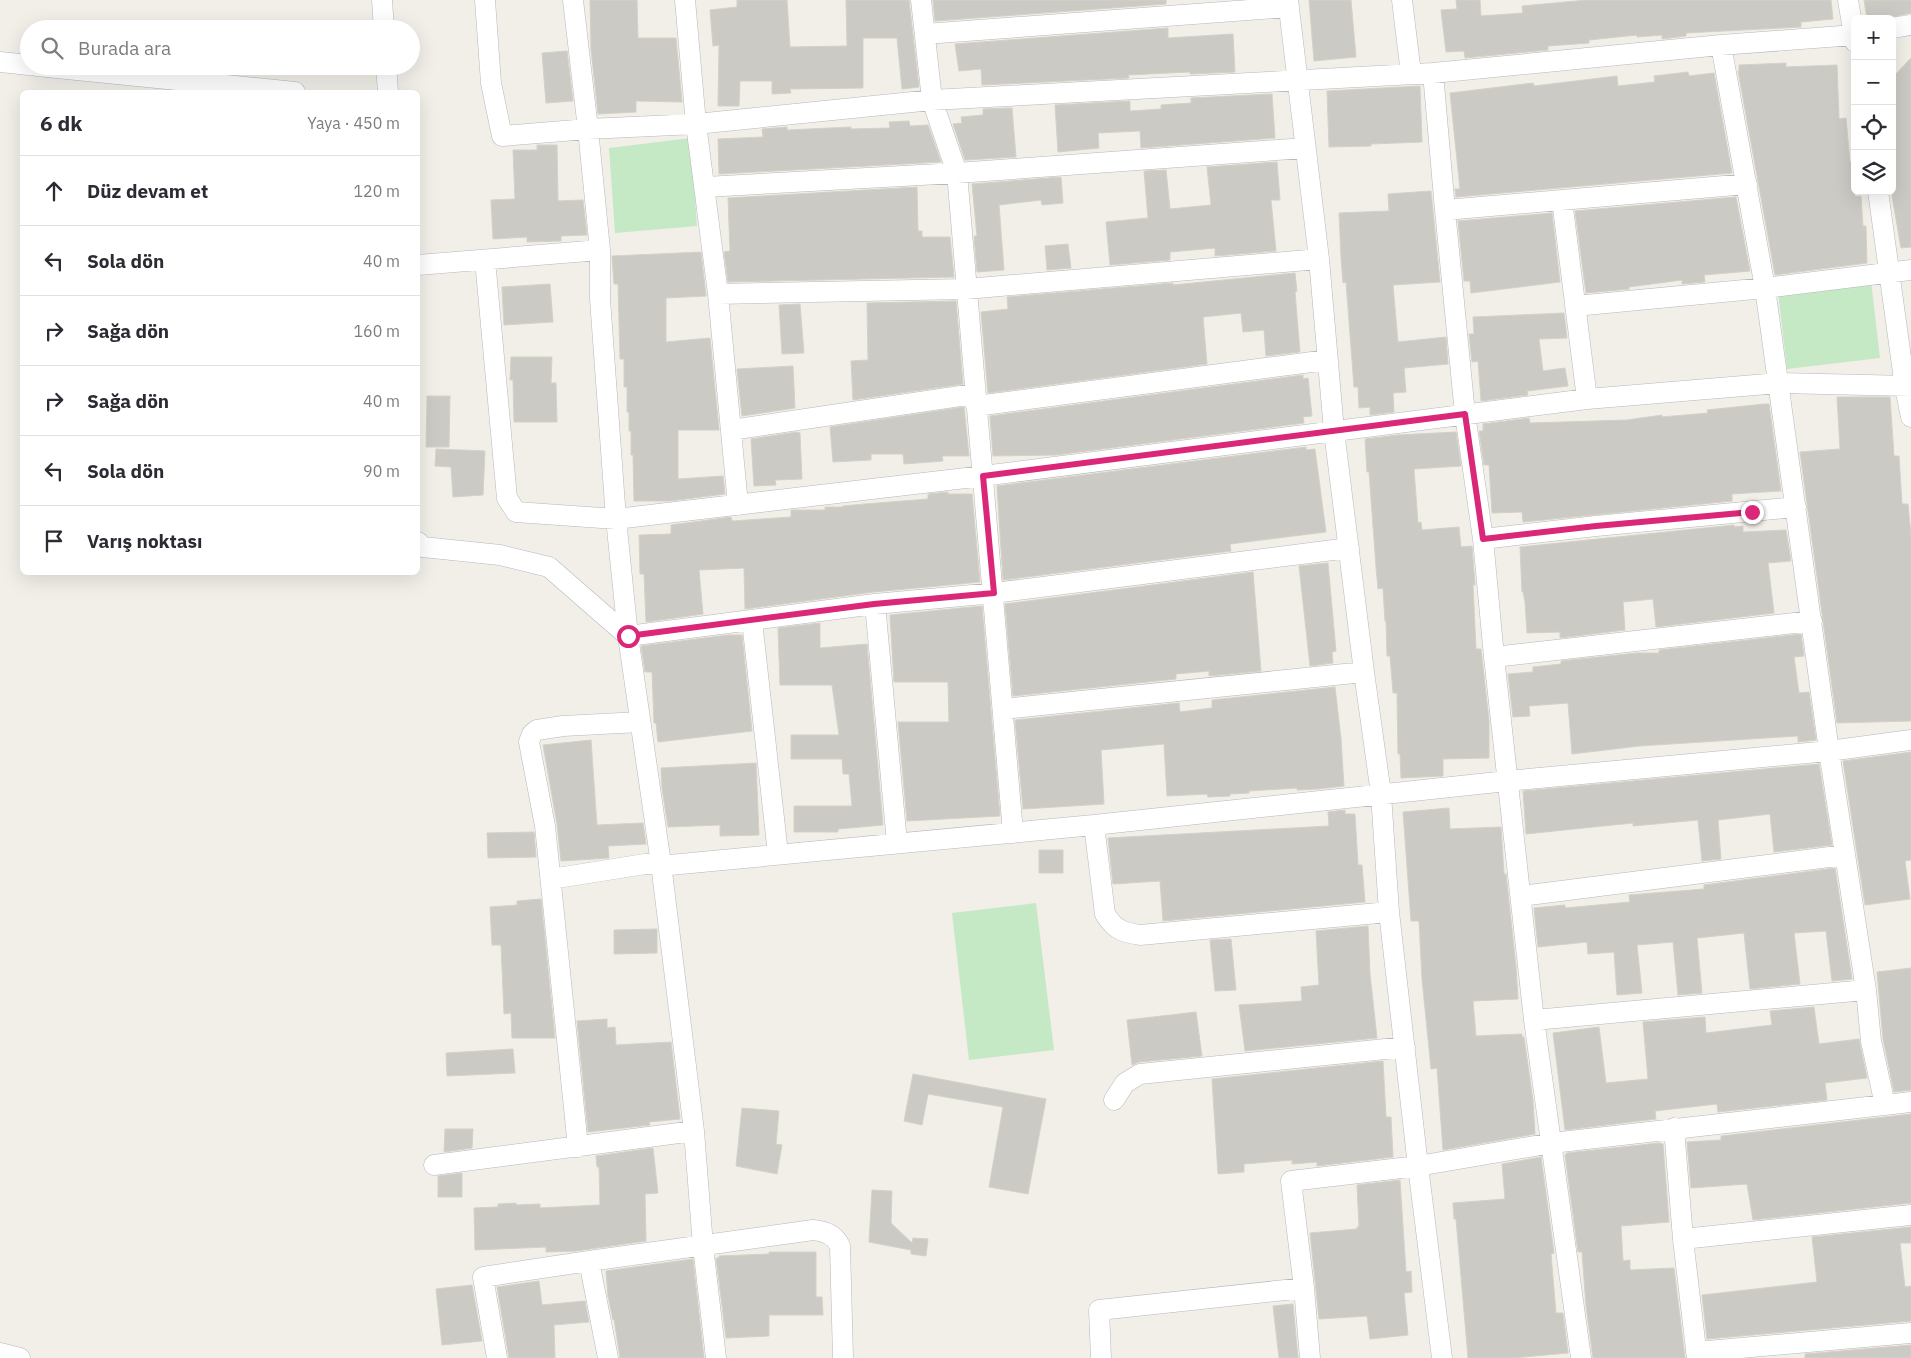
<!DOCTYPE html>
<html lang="tr">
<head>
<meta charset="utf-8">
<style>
	body { margin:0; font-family:"IBM Plex Sans",sans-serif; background:#f2f2f3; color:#2b2b33 }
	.controls { position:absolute; right:15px; top:15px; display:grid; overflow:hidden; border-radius:8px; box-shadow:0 5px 20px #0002 }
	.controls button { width:45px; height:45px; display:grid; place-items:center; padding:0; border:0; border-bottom:1px solid #e1e1e2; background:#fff; color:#2b2b33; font:25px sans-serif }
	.stop { position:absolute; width:15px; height:15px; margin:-11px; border:4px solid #db2777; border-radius:50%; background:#fff }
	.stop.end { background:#db2777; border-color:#fff; box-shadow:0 1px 5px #0008 }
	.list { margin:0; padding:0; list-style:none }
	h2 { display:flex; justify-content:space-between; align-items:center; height:65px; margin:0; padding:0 20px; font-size:21px }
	h2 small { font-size:16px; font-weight:400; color:#7c7c81 }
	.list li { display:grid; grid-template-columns:32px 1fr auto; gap:15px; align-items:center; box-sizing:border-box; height:70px; padding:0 20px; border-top:1px solid #e1e1e2 }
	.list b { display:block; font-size:19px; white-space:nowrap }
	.list em { font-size:16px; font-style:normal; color:#7c7c81 }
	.icon { flex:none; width:28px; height:28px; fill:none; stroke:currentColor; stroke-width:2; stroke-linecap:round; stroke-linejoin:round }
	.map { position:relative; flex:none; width:1911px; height:1358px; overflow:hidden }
	.search { position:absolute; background:#fff; box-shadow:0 5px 20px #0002; left:20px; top:20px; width:400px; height:55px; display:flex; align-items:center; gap:12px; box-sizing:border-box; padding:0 18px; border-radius:28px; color:#7c7c81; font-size:19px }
	.panel { position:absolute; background:#fff; box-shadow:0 5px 20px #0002; left:20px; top:90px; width:400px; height:485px; border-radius:8px }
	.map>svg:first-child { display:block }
	.green { fill:#c5e8c5 }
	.building { fill:#cccac5; stroke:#d6d1c6 }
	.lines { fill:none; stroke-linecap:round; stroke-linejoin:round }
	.minor-casing { stroke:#b5b8bc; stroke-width:21 }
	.minor { stroke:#fff; stroke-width:20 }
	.route { stroke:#db2777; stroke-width:6 }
</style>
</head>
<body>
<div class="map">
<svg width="1911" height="1358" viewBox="0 0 1911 1358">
	<rect width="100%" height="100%" fill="#f1efe8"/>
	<path class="green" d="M 691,138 L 697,226 L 615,233 L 609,148 Z
		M 1871,281 L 1880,358 L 1787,369 L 1778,292 Z
		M 1036,903 L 1054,1050 L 969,1060 L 952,913 Z"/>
	<path class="building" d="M 590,0 L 637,0 L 638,38 L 676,38 L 682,102 L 636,101 L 636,112 L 598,114 L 591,49 Z
		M 737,0 L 787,0 L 790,47 L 847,46 L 846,0 L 909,0 L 919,87 L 902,89 L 897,38 L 863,38 L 863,88 L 790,89 L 791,93 L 772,94 L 772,81 L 740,81 L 739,106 L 718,106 L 719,45 L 713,46 L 710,10 L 737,7 Z
		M 933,0 L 1166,0 L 1166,4 L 935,21 Z
		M 1309,0 L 1351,0 L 1356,57 L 1314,61 Z
		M 1456,0 L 1480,0 L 1481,16 L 1523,13 L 1522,6 L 1587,0 L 1831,0 L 1833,19 L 1801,22 L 1801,27 L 1686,33 L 1686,36 L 1662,39 L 1662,35 L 1637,37 L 1637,35 L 1589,40 L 1589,43 L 1548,46 L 1548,50 L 1465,58 L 1464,51 L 1446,52 L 1441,10 L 1457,9 Z
		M 1864,0 L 1911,0 L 1911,13 L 1885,19 L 1867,19 Z
		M 1168,28 L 1168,38 L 1233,34 L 1235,72 L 1190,74 L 1190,72 L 1128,75 L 1129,78 L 982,85 L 981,69 L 959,71 L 955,44 Z
		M 567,51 L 573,101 L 546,103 L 542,53 Z
		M 1911,58 L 1911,247 L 1901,248 L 1892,196 L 1892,78 Z
		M 1786,63 L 1786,67 L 1837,65 L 1839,119 L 1846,118 L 1850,162 L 1852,161 L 1855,179 L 1855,196 L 1861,196 L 1863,226 L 1866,226 L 1867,263 L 1775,275 L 1738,71 L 1739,71 L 1739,65 Z
		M 1688,72 L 1689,76 L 1714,73 L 1732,173 L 1456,197 L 1455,189 L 1460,189 L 1450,93 L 1533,83 L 1534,86 L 1617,76 L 1618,86 L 1655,82 L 1654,76 Z
		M 1420,86 L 1422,142 L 1371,144 L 1371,146 L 1329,147 L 1327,91 Z
		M 1272,94 L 1275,138 L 1141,148 L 1140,131 L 1098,133 L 1099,148 L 1058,152 L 1055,105 L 1130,101 L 1130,111 L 1161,109 L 1161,105 L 1191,103 L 1191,98 Z
		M 1012,108 L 1016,157 L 965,160 L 953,124 L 962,123 L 961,117 L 983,115 L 983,109 Z
		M 909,121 L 910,126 L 928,125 L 941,162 L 719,174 L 718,139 L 763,137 L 762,129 L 787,127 L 787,130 L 851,127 L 851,129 L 890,128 L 889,122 Z
		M 537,145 L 557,145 L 558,201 L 583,200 L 587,235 L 561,236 L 561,241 L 527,242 L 527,237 L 493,239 L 491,200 L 515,199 L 513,150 L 537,150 Z
		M 1277,162 L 1280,200 L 1271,200 L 1276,251 L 1215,256 L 1215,248 L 1170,252 L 1170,260 L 1110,265 L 1106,222 L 1148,218 L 1144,171 L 1166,170 L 1170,209 L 1211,205 L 1207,167 Z
		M 1061,177 L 1063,203 L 1042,205 L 1041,200 L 999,205 L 1004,270 L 977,272 L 974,236 L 977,236 L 972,184 Z
		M 917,187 L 918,231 L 922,231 L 922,237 L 950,237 L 954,277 L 728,282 L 724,252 L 730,251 L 728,198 Z
		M 1431,191 L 1440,282 L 1393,285 L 1398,342 L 1446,337 L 1448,364 L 1404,368 L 1406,392 L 1393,393 L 1394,412 L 1370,415 L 1370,407 L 1359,408 L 1358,387 L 1354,387 L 1346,282 L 1343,283 L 1341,258 L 1339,213 L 1389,211 L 1388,194 Z
		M 1736,197 L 1750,271 L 1704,275 L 1705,282 L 1682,284 L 1682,280 L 1629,287 L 1629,289 L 1586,293 L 1575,211 Z
		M 1552,213 L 1560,282 L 1471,293 L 1470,281 L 1464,281 L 1458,221 Z
		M 1068,244 L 1071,268 L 1047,270 L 1045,246 Z
		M 701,252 L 706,296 L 666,298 L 666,342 L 710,338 L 719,430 L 678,430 L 678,479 L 723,476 L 725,494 L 670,501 L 634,501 L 633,455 L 631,455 L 631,431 L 629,431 L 629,412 L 627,412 L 627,387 L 624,387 L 624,359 L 620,359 L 618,284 L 614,284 L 612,256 Z
		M 1295,273 L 1297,291 L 1295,292 L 1300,352 L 1266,356 L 1264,330 L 1243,332 L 1241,313 L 1203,317 L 1207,364 L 988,393 L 981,312 L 1008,309 L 1007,297 L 1173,283 L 1173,285 Z
		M 550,284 L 553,322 L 504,325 L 502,287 Z
		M 956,301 L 963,384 L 853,400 L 851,361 L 868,360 L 867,303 Z
		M 800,304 L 804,353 L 782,354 L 779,305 Z
		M 1564,313 L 1567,338 L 1539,339 L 1543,371 L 1565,368 L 1568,386 L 1527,391 L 1528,395 L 1481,401 L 1478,361 L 1472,362 L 1469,334 L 1474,334 L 1473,317 Z
		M 511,357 L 552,357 L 551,383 L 556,383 L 557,422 L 514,422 L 513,380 L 510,380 Z
		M 793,366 L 795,408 L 742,416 L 737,369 Z
		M 1303,375 L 1303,379 L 1308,378 L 1312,416 L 1303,417 L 1304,423 L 1056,455 L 993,456 L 990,416 Z
		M 427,396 L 450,396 L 449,447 L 426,447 Z
		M 1837,397 L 1890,397 L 1894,456 L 1899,456 L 1902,504 L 1908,504 L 1911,536 L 1911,721 L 1837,723 L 1800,452 L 1840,449 Z
		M 1764,404 L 1769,404 L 1781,491 L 1732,494 L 1732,501 L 1523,522 L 1522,512 L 1492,513 L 1489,465 L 1484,465 L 1479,431 L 1483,431 L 1483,424 L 1529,418 L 1530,423 L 1627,420 L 1662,415 L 1662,417 L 1708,413 L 1707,410 Z
		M 964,407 L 969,456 L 942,456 L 943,461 L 904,464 L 903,454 L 871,454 L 871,460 L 833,462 L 830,427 Z
		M 796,432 L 800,433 L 802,479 L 775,480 L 776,485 L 754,486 L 751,439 Z
		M 1456,432 L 1461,466 L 1414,469 L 1418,523 L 1421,522 L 1422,530 L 1459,527 L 1461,547 L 1472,546 L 1475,585 L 1473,585 L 1476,649 L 1481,649 L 1489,721 L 1489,758 L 1443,759 L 1443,776 L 1401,778 L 1400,754 L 1398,754 L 1397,693 L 1393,693 L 1390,656 L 1387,656 L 1386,621 L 1385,621 L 1383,588 L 1378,589 L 1376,567 L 1369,472 L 1367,472 L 1365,439 L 1398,435 Z
		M 1306,447 L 1306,450 L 1315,449 L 1326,532 L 1230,544 L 1231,551 L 1003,580 L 997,486 Z
		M 436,449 L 485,451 L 483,495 L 453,497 L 451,467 L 435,466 Z
		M 948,492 L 948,494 L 972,494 L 980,582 L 874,592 L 745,609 L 744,568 L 699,570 L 703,614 L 646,622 L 644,574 L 640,574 L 639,535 L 671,534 L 671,525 L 731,517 L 732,521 L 791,517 L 791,510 L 825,510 L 825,507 L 843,507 L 843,506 L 865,504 L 928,499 L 928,494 Z
		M 1734,525 L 1734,527 L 1743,526 L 1743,532 L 1786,530 L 1791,561 L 1768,563 L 1774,613 L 1656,627 L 1653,599 L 1623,602 L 1625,630 L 1560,638 L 1560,632 L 1527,633 L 1525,602 L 1523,592 L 1522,592 L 1520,547 Z
		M 1328,563 L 1336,651 L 1332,652 L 1333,663 L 1310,666 L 1299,566 Z
		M 1253,572 L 1261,671 L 1209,676 L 1209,671 L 1176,674 L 1176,679 L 1013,696 L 1005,604 Z
		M 982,606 L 1000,816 L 907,821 L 898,722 L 949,722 L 948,682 L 894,682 L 890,615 Z
		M 820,623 L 820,648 L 867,644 L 883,825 L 838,829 L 838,832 L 794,832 L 794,806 L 852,806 L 849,774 L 843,774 L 842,759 L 791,759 L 791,735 L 839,735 L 832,685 L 780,685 L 778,628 Z
		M 1801,634 L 1804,656 L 1794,657 L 1799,693 L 1809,692 L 1816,740 L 1798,742 L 1798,736 L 1639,746 L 1572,754 L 1568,703 L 1529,706 L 1530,716 L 1513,717 L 1508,674 L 1533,672 L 1533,667 L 1561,664 L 1561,661 L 1637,653 L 1659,653 L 1659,650 Z
		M 728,635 L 742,635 L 752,731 L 658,742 L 656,723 L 654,723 L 652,672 L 645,672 L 641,646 Z
		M 1335,687 L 1341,739 L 1344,786 L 1318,789 L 1297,790 L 1297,788 L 1249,791 L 1249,793 L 1230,794 L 1230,796 L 1208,797 L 1207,794 L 1167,796 L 1164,744 L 1101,750 L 1104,804 L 1023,809 L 1015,720 L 1179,703 L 1180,712 L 1212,708 L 1212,700 Z
		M 591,740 L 597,825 L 643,823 L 646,844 L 608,846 L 609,858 L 561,861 L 557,824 L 543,745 Z
		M 1911,752 L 1911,860 L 1905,861 L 1910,899 L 1865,905 L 1843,761 Z
		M 756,763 L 759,835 L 720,836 L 720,825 L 668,827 L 662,788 L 661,768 Z
		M 1819,764 L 1832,845 L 1774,852 L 1770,814 L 1718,820 L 1721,859 L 1702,861 L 1698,820 L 1633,826 L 1633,823 L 1593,827 L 1526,834 L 1523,791 Z
		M 1449,808 L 1450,829 L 1501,827 L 1504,874 L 1506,874 L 1516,967 L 1518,999 L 1473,1001 L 1476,1036 L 1522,1034 L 1522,1037 L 1524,1037 L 1533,1101 L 1535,1134 L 1443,1150 L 1437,1068 L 1431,1069 L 1422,979 L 1419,921 L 1411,921 L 1403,812 Z
		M 1345,810 L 1345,814 L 1355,814 L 1358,865 L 1362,865 L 1365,902 L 1163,921 L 1160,881 L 1113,884 L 1108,838 L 1329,826 L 1328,812 Z
		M 534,832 L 536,857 L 488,858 L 487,833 Z
		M 1039,850 L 1063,850 L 1063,873 L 1039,873 Z
		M 1835,868 L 1852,979 L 1832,981 L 1826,931 L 1794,933 L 1800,984 L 1750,989 L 1744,933 L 1697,938 L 1702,993 L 1678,995 L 1673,942 L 1637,945 L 1642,993 L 1617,995 L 1614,952 L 1588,954 L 1587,942 L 1538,947 L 1534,908 L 1565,905 L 1565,908 L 1630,902 L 1629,895 L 1704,889 L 1704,885 Z
		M 541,899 L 555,1038 L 512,1038 L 511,1013 L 504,1014 L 501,945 L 492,945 L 490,907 L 517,905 L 517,901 Z
		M 1368,926 L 1370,974 L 1377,1038 L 1245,1051 L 1239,1005 L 1302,1001 L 1301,987 L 1319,985 L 1316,931 Z
		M 657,929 L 657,953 L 614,954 L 614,930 Z
		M 1231,939 L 1236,990 L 1215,991 L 1210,940 Z
		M 1911,968 L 1911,1090 L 1894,1092 L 1883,1039 L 1877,972 Z
		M 1814,1007 L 1819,1044 L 1859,1039 L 1867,1078 L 1825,1083 L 1827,1100 L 1718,1112 L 1717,1104 L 1655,1111 L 1656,1119 L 1565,1130 L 1553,1033 L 1599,1027 L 1606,1083 L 1648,1079 L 1643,1022 L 1705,1017 L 1706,1033 L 1772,1025 L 1770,1011 Z
		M 1196,1012 L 1202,1056 L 1139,1062 L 1132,1065 L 1127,1020 Z
		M 607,1019 L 607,1028 L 615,1027 L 616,1045 L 671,1042 L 680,1119 L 649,1122 L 650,1125 L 588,1132 L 577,1021 Z
		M 513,1049 L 515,1073 L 447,1076 L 446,1053 Z
		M 1383,1061 L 1386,1117 L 1391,1117 L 1393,1157 L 1317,1166 L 1317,1162 L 1292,1164 L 1292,1160 L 1244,1164 L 1244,1172 L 1218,1174 L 1212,1079 Z
		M 913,1074 L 1046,1099 L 1028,1194 L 989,1187 L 1003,1107 L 928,1094 L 922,1125 L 904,1121 Z
		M 742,1108 L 779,1111 L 776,1144 L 782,1145 L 777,1174 L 736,1166 Z
		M 1911,1114 L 1911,1203 L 1753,1220 L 1747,1184 L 1691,1188 L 1687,1142 L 1721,1140 L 1721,1136 Z
		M 445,1129 L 473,1129 L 472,1148 L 444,1152 Z
		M 1659,1143 L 1663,1144 L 1669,1222 L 1621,1226 L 1623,1261 L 1630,1260 L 1630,1270 L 1674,1268 L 1685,1358 L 1593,1358 L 1586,1306 L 1582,1252 L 1578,1252 L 1565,1155 L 1567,1153 Z
		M 653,1148 L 658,1193 L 645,1194 L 646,1241 L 576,1251 L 546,1252 L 546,1247 L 475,1250 L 474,1208 L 498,1207 L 498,1204 L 516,1203 L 516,1205 L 540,1204 L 540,1208 L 600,1205 L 599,1167 L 597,1167 L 596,1156 Z
		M 1541,1157 L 1554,1253 L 1551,1254 L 1556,1313 L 1563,1313 L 1568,1353 L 1513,1358 L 1468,1358 L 1456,1219 L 1454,1219 L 1453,1203 L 1505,1199 L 1502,1164 Z
		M 462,1173 L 462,1197 L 438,1197 L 438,1176 Z
		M 1400,1180 L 1406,1272 L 1411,1271 L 1412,1292 L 1404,1293 L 1408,1335 L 1370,1339 L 1367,1316 L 1319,1319 L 1310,1233 L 1357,1229 L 1357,1227 L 1359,1227 L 1357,1185 Z
		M 872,1190 L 892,1191 L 891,1223 L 912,1243 L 913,1238 L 928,1239 L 926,1256 L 911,1254 L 911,1250 L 869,1242 Z
		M 1911,1227 L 1911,1243 L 1900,1243 L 1905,1287 L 1911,1286 L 1911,1321 L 1707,1339 L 1702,1295 L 1817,1282 L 1812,1237 Z
		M 769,1252 L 816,1252 L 816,1297 L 822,1297 L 823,1315 L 769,1315 L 769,1336 L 726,1338 L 716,1258 L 719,1258 L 719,1256 L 769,1254 Z
		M 693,1259 L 704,1358 L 620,1358 L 614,1319 L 613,1320 L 608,1296 L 606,1271 Z
		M 539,1281 L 542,1305 L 585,1301 L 589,1322 L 554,1325 L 555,1358 L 509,1358 L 497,1287 Z
		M 472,1285 L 482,1341 L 442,1345 L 436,1289 Z
		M 1293,1304 L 1298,1358 L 1279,1358 L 1273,1306 Z
		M 1911,1345 L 1911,1358 L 1805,1358 L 1805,1354 Z"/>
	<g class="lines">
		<defs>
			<path id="minor" d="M 382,0 L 384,29
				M 485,0 L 491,83 L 502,136 L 588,129 L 696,124 L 932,100 L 1433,73 L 1721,45 L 1855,35
				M 573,0 L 588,129 L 600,250 L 600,299 L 616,519 L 628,636 L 661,864 L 694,1131 L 703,1246 L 716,1358
				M 685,0 L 696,124 L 718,294 L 738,505
				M 921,0 L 932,100 L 957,173 L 1013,833
				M 1288,0 L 1319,259 L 1334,431 L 1364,672 L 1381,794 L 1389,912 L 1418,1166 L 1442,1358
				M 1402,0 L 1411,74
				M 1848,0 L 1855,42
				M 1892,28 L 1911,25
				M 925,34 L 1289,7
				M 1721,45 L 1765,288 L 1829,751 L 1866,990 L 1871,1041 L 1885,1105
				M 0,62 L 29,65
				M 37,66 L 295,92
				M 386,66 L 388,92
				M 1433,73 L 1445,210 L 1465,414 L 1483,539 L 1494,657 L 1534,1020 L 1581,1358
				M 705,187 L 957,173 L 1305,148
				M 1878,191 L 1905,387 L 1911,417
				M 1562,200 L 1587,399
				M 1445,210 L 1747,184
				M 485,260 L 507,498 L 516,512 L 616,519 L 983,476 L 1587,399 L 1779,383 L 1911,386
				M 418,265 L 600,250
				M 718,294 L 966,289 L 1319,259
				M 1575,306 L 1765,288 L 1911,270
				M 976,406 L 1327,360
				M 731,430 L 974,394
				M 1483,539 L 1596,526 L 1796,507
				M 418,542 L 423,547 L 500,555 L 549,567 L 628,636 L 875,604 L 994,593 L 1349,548
				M 875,604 L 897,843
				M 752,621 L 778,854
				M 1494,657 L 1812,621
				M 1003,709 L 1364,672
				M 1094,825 L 1105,914 C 1115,930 1122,932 1140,935 L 1389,912
				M 551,879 L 645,864 L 670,865 L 1094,825 L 1507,781 L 1829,751 L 1911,740
				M 1521,896 L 1845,855
				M 1534,1020 L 1866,990
				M 1114,1100 L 1125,1083 L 1140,1074 L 1405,1047
				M 1674,1128 L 1683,1239 L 1697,1358
				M 578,1147 L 545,826 L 529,742 L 532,734 L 537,730 L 563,726 L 640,722
				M 434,1165 L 694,1131
				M 1683,1239 L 1911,1215
				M 589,1261 L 608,1358
				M 1696,1352 L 1911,1333
				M 0,1353 L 20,1358
				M 497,1358 L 483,1277 L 589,1261 L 813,1230 C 825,1231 835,1235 840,1246 L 843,1358
				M 1101,1358 L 1099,1310 L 1304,1288
				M 1310,1358 L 1304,1288 L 1291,1181 L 1418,1166 L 1552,1143 L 1911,1102"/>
		</defs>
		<use href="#minor" class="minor-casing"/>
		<use href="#minor" class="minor"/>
	</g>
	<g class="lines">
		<path class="route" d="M 628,636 L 874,604 L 994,593 L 983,476 L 1465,414 L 1483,539 L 1596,526 L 1752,512"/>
	</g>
</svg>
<div class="controls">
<button>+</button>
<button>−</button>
<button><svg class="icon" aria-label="locate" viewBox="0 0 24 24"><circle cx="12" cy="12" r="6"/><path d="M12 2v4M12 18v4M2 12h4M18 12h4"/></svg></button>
<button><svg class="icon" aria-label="layers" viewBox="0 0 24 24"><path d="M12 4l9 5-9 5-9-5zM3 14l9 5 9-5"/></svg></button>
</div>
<div class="stop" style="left:628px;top:636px"></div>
<div class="stop end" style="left:1752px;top:512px"></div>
<div class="search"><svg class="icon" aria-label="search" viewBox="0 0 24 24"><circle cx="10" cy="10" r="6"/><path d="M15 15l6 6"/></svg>Burada ara</div>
<section class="panel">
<h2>6 dk<small>Yaya · 450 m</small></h2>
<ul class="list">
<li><svg class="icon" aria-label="ahead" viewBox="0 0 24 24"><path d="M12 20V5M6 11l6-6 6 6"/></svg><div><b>Düz devam et</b></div><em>120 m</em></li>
<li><svg class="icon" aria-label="left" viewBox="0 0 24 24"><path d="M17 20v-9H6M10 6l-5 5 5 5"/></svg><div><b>Sola dön</b></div><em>40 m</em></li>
<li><svg class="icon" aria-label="right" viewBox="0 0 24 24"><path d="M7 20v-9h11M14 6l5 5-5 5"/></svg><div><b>Sağa dön</b></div><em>160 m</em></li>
<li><svg class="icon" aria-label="right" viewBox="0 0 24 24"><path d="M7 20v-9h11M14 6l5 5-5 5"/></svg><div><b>Sağa dön</b></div><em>40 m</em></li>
<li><svg class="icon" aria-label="left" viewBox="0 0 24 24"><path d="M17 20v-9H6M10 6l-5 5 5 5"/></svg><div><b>Sola dön</b></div><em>90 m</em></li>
<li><svg class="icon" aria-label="arrive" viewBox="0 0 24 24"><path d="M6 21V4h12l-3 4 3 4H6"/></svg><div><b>Varış noktası</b></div></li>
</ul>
</section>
</div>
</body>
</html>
